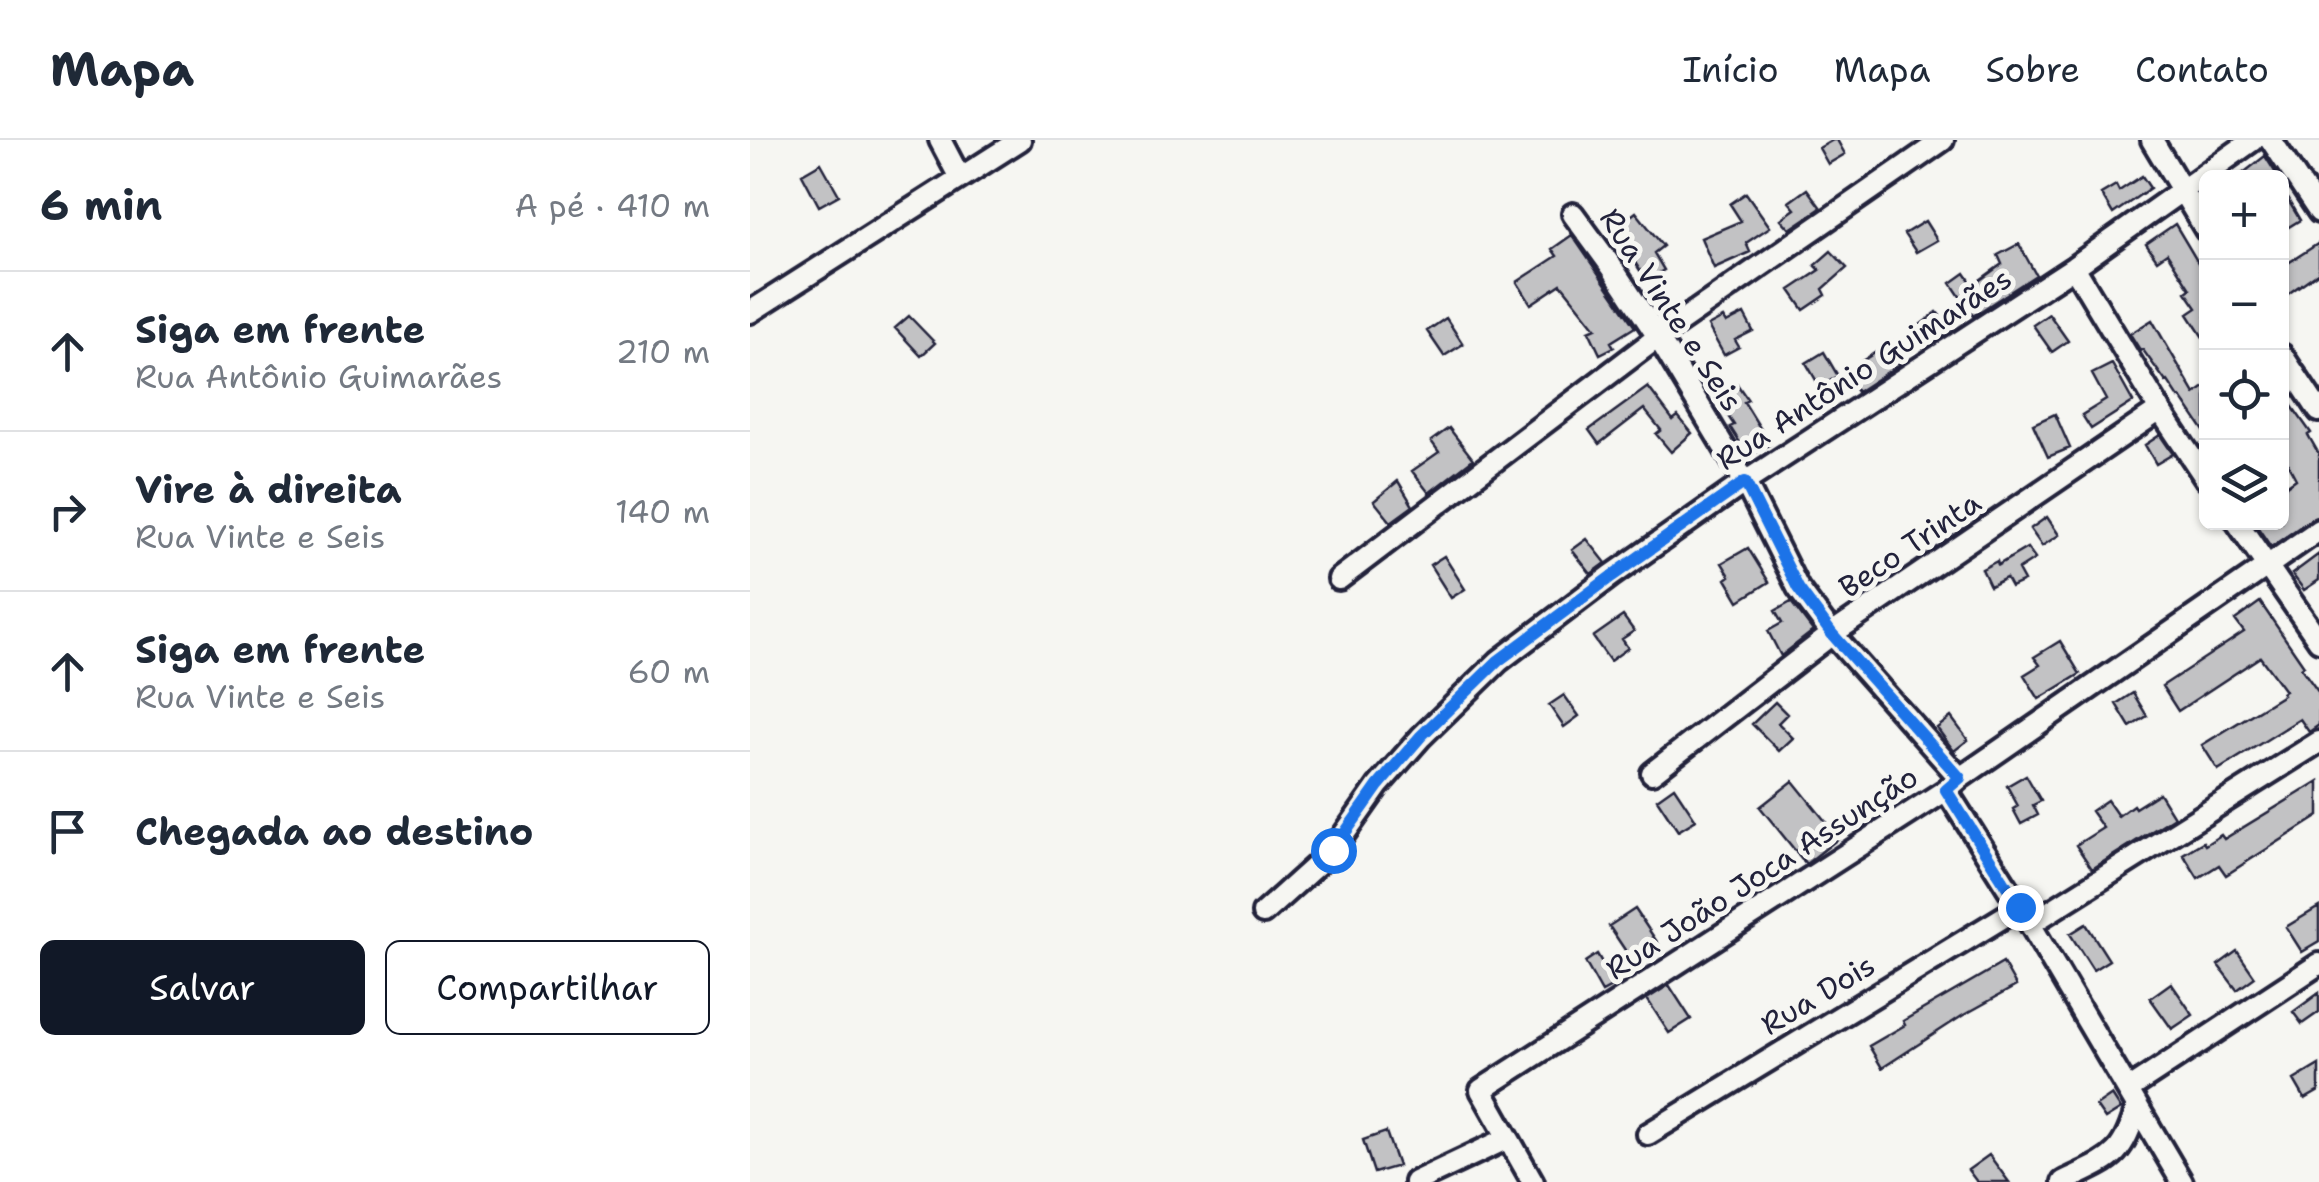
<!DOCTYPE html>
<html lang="pt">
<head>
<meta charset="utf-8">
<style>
	body { margin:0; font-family:"Shantell Sans",sans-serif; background:#f2f2f3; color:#1f2937 }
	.controls { position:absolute; right:30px; top:30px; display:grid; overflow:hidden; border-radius:15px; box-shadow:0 2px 8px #0004 }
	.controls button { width:90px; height:90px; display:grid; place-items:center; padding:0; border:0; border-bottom:2px solid #e0e1e3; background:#fff; color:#1f2937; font:50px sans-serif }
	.stop { position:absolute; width:30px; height:30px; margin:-22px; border:8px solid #1a73e8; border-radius:50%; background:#fff }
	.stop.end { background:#1a73e8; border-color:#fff; box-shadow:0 2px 10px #0008 }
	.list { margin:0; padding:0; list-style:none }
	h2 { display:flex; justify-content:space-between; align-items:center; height:130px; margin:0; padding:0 40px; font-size:42px }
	h2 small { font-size:32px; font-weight:400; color:#747a83 }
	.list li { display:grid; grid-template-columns:65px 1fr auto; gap:30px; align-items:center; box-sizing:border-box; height:160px; padding:0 40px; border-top:2px solid #e0e1e3 }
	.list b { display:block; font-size:38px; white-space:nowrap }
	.list p { margin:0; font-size:32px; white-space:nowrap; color:#747a83 }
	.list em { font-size:32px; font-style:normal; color:#747a83 }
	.actions { display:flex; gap:20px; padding:30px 40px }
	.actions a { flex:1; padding:22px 0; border:2px solid #111827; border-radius:15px; text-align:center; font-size:35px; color:#111827 }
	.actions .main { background:#111827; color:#fff }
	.icon { flex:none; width:55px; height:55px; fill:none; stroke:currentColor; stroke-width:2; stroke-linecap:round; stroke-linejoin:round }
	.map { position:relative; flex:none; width:1569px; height:1042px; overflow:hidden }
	header { display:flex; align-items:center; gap:60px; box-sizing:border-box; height:140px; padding:0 50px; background:#fff; border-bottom:2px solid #e0e1e3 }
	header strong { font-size:48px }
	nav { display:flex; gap:55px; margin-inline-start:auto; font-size:35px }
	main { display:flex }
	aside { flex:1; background:#fff }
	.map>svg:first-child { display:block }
	.building { fill:#c2c2c4; stroke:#22223b; stroke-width:2.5 }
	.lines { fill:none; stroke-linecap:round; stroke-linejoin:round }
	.street-casing { stroke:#22223b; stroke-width:28 }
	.street { stroke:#f6f6f2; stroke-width:20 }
	.route { stroke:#1a73e8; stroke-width:12 }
	.labels { text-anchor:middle; stroke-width:10; stroke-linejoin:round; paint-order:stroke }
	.street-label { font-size:30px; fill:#22223b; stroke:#f6f6f2 }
</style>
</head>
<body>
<header>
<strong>Mapa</strong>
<nav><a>Início</a><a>Mapa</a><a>Sobre</a><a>Contato</a></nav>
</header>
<main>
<aside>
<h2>6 min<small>A pé · 410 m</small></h2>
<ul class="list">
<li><svg class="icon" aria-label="ahead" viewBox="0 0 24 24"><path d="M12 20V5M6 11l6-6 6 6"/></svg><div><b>Siga em frente</b><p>Rua Antônio Guimarães</p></div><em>210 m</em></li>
<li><svg class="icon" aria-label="right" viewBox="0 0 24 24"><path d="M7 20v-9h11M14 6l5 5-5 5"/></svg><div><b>Vire à direita</b><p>Rua Vinte e Seis</p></div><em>140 m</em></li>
<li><svg class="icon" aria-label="ahead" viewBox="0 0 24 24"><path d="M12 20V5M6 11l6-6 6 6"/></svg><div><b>Siga em frente</b><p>Rua Vinte e Seis</p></div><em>60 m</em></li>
<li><svg class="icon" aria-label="arrive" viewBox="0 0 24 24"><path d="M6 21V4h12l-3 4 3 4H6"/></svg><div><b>Chegada ao destino</b></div></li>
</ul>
<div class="actions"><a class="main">Salvar</a><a>Compartilhar</a></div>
</aside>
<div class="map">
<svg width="1569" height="1042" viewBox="0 0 1569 1042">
	<rect width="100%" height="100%" fill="#f6f6f2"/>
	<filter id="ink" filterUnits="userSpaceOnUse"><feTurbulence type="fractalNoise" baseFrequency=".01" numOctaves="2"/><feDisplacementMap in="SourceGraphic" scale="20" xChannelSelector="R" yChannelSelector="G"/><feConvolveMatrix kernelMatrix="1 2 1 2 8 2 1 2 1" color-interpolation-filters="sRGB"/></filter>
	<g filter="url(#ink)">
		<path class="building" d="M 1083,0 L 1087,0 L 1095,14 L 1078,24 L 1069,8 Z
			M 1515,16 L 1529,38 L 1487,38 Z
			M 71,23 L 89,55 L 69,66 L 52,34 Z
			M 1392,36 L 1400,48 L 1363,74 L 1351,54 L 1366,45 L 1369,51 Z
			M 1057,49 L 1071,68 L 1040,89 L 1031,79 L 1045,69 L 1039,62 Z
			M 1532,50 L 1550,80 L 1532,91 Z
			M 996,53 L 1020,87 L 996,103 L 1000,112 L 964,128 L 951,98 L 991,81 L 980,64 Z
			M 886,72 L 913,106 L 904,113 L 914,130 L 896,140 L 864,89 Z
			M 1175,81 L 1187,100 L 1166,112 L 1154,94 Z
			M 1425,84 L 1456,136 L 1456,202 L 1438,174 L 1447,168 L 1436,152 L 1440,149 L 1417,113 L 1407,120 L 1396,104 Z
			M 822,95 L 885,187 L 861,202 L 864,207 L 850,214 L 839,191 L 846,188 L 811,144 L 781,164 L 767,142 L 807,116 L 802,109 Z
			M 1569,103 L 1569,132 L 1532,158 L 1532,127 Z
			M 1269,104 L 1286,135 L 1223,176 L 1201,143 L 1215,133 L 1223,145 L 1252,124 L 1248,115 Z
			M 1081,111 L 1097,128 L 1073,149 L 1076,155 L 1054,170 L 1040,150 L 1070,130 L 1065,125 Z
			M 1187,172 L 1201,189 L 1181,200 L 1170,185 Z
			M 994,174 L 1003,191 L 985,200 L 989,207 L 974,215 L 958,186 L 973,178 L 976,183 Z
			M 1299,174 L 1318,201 L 1302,212 L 1283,185 Z
			M 159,176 L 185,203 L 171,216 L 145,188 Z
			M 696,178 L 713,204 L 694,216 L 677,191 Z
			M 1402,180 L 1445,254 L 1456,246 L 1456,294 L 1431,257 L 1429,258 L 1418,241 L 1416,242 L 1393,210 L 1390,210 L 1380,194 Z
			M 1137,205 L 1150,224 L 1107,252 L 1095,232 Z
			M 1074,212 L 1088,236 L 1070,247 L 1056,223 Z
			M 1362,224 L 1383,262 L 1341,289 L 1332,275 L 1356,260 L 1342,234 Z
			M 987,244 L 998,260 L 994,262 L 1020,304 L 999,317 L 980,287 L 984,285 L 965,257 Z
			M 898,247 L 923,280 L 928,276 L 942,293 L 921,312 L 906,294 L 911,290 L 894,269 L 849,304 L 839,290 Z
			M 1532,252 L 1561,293 L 1558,295 L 1569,314 L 1569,376 L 1561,379 L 1521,407 L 1504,382 L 1532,382 L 1532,349 L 1546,339 L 1532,313 Z
			M 1305,274 L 1320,308 L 1298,317 L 1283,284 Z
			M 699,288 L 723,319 L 679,353 L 662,331 L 689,312 L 681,301 Z
			M 1410,295 L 1423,314 L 1406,324 L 1395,305 Z
			M 648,341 L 663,366 L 641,382 L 624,361 Z
			M 1297,377 L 1309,395 L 1292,406 L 1280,389 Z
			M 837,399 L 856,423 L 841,434 L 822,410 Z
			M 998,408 L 1019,442 L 989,461 L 976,439 L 980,436 L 972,423 Z
			M 1277,408 L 1285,419 L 1268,430 L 1274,441 L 1261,447 L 1256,438 L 1240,446 L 1232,429 L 1247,421 L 1248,425 Z
			M 1569,414 L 1569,440 L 1554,450 L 1542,434 Z
			M 694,416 L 715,449 L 701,458 L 680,425 Z
			M 1041,462 L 1063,491 L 1031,516 L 1018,491 L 1032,483 L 1025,471 Z
			M 1510,462 L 1554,526 L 1551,528 L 1569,553 L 1569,585 L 1559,592 L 1550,579 L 1468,630 L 1452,605 L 1533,555 L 1532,553 L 1535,551 L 1510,517 L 1428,571 L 1412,546 L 1494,492 L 1485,480 Z
			M 873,476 L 884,491 L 872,499 L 878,508 L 860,521 L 843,497 Z
			M 1310,501 L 1330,534 L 1289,559 L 1274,535 L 1290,525 L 1284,517 Z
			M 1383,553 L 1397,576 L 1380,587 L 1366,564 Z
			M 814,555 L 829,576 L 814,587 L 799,565 Z
			M 1025,562 L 1037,574 L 1028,583 L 1043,598 L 1029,611 L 1002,584 Z
			M 1201,577 L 1218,600 L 1204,611 L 1187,588 Z
			M 1276,635 L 1291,661 L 1283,665 L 1288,675 L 1271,684 L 1263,669 L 1268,666 L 1257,646 Z
			M 1043,641 L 1089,698 L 1056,724 L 1010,667 Z
			M 1569,641 L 1569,676 L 1476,735 L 1469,725 L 1448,738 L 1433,714 L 1453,702 L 1455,705 L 1471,695 L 1474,699 Z
			M 924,647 L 946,680 L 928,691 L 907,659 Z
			M 1409,653 L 1424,677 L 1342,729 L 1326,705 L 1353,688 L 1341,671 L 1357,660 L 1368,676 L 1383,665 L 1385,668 Z
			M 1569,767 L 1569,802 L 1552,812 L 1536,787 Z
			M 885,769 L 913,811 L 887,828 L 859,786 Z
			M 1336,784 L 1359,820 L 1343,830 L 1320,794 Z
			M 1487,811 L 1505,837 L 1487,850 L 1468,825 Z
			M 847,814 L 865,845 L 852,852 L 835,822 Z
			M 1253,823 L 1266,846 L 1212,876 L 1132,928 L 1119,906 L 1155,885 L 1153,881 Z
			M 1421,843 L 1443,875 L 1422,889 L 1400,858 Z
			M 919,845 L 941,879 L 919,893 L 897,859 Z
			M 1569,853 L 1569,872 L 1552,884 L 1543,872 Z
			M 1569,925 L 1569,951 L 1555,959 L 1544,940 Z
			M 1362,955 L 1371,969 L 1355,979 L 1346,966 Z
			M 636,992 L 648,1026 L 624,1033 L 613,1000 Z
			M 1239,1015 L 1259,1042 L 1227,1042 L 1218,1030 Z"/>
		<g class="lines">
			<defs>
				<path id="street" d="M 190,0 L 210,38
					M 1402,0 L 1456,90
					M 1521,0 L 1569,72
					M 823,74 L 861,126 L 908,197 L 995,342 L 1048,448 L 1082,494 L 1210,638
					M 1324,127 L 1410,270 L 1456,339
					M 0,172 L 270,0
					M 1532,215 L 1569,271
					M 1487,382 L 1569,501
					M 589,439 L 908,197 L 1193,0
					M 902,633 L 1082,494 L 1410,270
					M 1196,650 L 1270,767 L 1432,1042
					M 513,773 L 583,710 L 628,646 L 671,597 L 749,521 L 861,436 L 995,342 L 1324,127 L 1503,0
					M 1280,784 L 1569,602
					M 1379,949 L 1569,824
					M 898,994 L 1270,767
					M 665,1042 L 758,998
					M 783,1042 L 731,950 L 1196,650 L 1210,638 L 1569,390
					M 1313,1042 C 1360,1019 1373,1019 1387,966"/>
			</defs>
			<use href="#street" class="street-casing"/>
			<use href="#street" class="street"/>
		</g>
	</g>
	<g class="lines" filter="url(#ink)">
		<path class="route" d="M 583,710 L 628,646 L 671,596 L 748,521 L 862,436 L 995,342 L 1048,448 L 1082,494 L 1210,638 L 1196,650 L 1270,767"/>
	</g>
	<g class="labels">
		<g class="street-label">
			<text transform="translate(921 170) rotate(57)" y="10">Rua Vinte e Seis</text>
			<text transform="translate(1114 229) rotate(-33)" y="10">Rua Antônio Guimarães</text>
			<text transform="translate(1160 405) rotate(-34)" y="10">Beco Trinta</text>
			<text transform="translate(1012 733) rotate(-33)" y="10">Rua João Joca Assunção</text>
			<text transform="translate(1068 855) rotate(-31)" y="10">Rua Dois</text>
		</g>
	</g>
</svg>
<div class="controls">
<button>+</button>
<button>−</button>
<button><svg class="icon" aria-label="locate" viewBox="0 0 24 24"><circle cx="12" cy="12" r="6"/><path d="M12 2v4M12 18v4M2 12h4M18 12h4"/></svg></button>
<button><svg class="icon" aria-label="layers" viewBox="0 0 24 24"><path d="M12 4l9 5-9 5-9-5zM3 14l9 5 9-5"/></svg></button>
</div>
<div class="stop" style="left:583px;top:710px"></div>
<div class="stop end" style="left:1270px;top:767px"></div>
</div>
</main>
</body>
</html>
